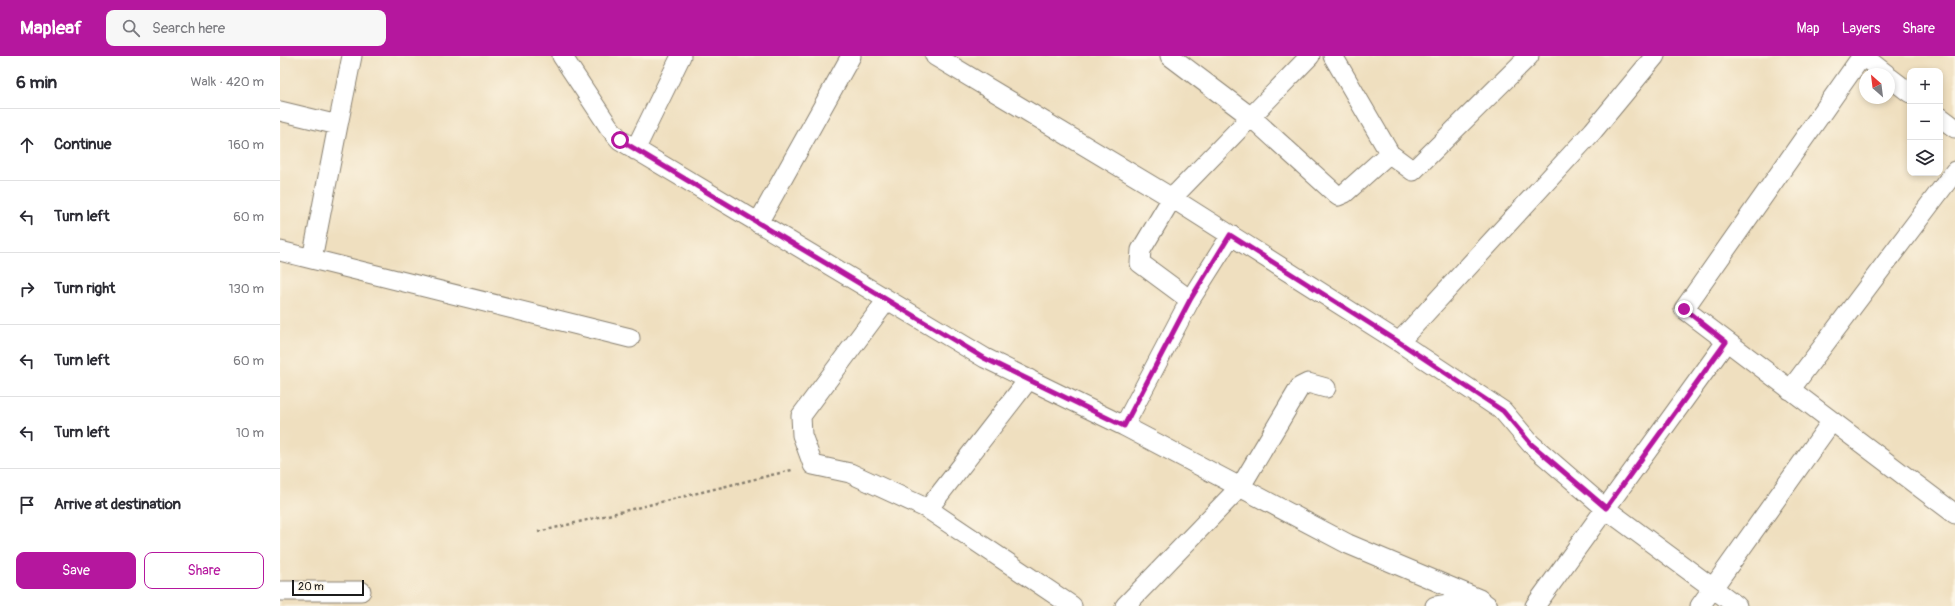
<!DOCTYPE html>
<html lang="en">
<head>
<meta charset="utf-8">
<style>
	body { margin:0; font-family:Pangolin,sans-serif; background:#f7f7f7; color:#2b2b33 }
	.controls { position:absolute; right:12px; top:12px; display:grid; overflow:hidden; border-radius:8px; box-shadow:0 2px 6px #0003 }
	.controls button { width:36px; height:36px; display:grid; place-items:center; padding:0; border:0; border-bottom:1px solid #e1e1e2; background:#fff; color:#2b2b33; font:20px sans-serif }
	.compass { position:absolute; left:1579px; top:12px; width:36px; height:36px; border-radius:50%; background:#fff; box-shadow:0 2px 6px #0003; rotate:332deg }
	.scale { position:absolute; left:12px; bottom:10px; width:72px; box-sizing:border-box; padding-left:4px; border:2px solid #1c1c1c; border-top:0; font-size:11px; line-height:14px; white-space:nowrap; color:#1c1c1c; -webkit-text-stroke:3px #fcf5e5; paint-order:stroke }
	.stop { position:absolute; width:12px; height:12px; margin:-9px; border:3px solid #b5179e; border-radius:50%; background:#fff }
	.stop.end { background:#b5179e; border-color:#fff; box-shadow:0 1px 4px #0008 }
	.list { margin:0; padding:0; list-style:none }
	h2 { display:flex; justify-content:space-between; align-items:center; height:52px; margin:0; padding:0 16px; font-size:17px }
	h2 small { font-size:13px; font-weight:400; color:#7c7c81 }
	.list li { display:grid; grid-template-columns:26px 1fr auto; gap:12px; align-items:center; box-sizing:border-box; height:72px; padding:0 16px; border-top:1px solid #e1e1e2 }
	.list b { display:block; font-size:15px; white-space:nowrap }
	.list em { font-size:13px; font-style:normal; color:#7c7c81 }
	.actions { display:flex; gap:8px; padding:12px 16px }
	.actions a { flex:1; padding:9px 0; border:1px solid #b5179e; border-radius:8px; text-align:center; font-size:14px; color:#b5179e }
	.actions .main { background:#b5179e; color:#fff }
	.icon { flex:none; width:22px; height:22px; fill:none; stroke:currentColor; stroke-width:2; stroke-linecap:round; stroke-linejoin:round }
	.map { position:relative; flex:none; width:1675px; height:550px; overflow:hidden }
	header { display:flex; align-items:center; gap:24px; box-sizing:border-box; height:56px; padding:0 20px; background:#b5179e; color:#fff }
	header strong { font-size:19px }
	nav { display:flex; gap:22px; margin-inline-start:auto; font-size:14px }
	.search { width:280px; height:36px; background:#f7f7f7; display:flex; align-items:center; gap:10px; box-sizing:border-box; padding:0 14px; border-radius:8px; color:#7c7c81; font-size:15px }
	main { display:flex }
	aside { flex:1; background:#fff }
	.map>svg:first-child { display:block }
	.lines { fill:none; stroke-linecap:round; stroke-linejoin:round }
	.minor-casing { stroke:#867e6e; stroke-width:21 }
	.path { stroke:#867e6e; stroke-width:2.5; stroke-dasharray:3 3; stroke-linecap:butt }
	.minor { stroke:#fff; stroke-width:19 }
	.route { stroke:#b5179e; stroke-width:5 }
</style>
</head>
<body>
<header>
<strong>Mapleaf</strong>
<div class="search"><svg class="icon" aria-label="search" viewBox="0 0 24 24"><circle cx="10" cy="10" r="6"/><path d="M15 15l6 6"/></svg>Search here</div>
<nav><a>Map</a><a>Layers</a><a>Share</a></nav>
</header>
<main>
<aside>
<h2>6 min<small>Walk · 420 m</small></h2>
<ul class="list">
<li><svg class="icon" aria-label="ahead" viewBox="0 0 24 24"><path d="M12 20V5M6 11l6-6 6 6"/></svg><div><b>Continue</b></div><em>160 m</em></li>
<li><svg class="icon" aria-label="left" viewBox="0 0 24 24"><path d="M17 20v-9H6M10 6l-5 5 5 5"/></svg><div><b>Turn left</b></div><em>60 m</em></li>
<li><svg class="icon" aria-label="right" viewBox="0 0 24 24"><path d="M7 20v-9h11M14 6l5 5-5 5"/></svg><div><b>Turn right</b></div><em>130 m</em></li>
<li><svg class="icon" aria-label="left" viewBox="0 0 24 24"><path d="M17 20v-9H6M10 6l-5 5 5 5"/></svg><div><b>Turn left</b></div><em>60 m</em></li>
<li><svg class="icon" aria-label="left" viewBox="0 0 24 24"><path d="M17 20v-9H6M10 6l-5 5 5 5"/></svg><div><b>Turn left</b></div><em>10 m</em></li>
<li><svg class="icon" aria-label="arrive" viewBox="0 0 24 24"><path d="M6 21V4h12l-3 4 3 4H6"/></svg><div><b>Arrive at destination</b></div></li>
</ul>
<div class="actions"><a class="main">Save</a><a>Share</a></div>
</aside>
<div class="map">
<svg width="1675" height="550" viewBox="0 0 1675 550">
	<rect width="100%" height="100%" fill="#fcf5e5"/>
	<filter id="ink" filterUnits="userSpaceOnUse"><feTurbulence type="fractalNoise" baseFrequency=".025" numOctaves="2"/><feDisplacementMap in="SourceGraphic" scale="8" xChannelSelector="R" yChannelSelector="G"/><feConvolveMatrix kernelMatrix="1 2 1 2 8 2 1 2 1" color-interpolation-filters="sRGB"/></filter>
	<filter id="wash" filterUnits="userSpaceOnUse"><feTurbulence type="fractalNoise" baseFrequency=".012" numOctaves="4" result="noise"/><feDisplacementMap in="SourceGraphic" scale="16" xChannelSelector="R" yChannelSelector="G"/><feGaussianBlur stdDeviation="0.9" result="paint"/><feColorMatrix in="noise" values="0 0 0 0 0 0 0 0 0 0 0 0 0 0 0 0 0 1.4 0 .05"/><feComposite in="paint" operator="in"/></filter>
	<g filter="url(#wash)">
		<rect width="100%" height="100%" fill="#efdfbf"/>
	</g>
	<g filter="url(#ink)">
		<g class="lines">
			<defs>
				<path id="minor" d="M 282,0 L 329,71 L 340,84 L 705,302 L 844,370 L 1068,488 L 1199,543 L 1208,550
					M 655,0 L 892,142 L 1119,286 L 1223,355 L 1251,388 L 1326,453 L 1457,550
					M 890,0 L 971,61 L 1058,140 L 1065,137 L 1104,102 L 1110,98 L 1133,115 L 1249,0
					M 1053,0 L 1110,98
					M 1582,0 L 1404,253 L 1675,458
					M 1583,0 L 1606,18
					M 1609,21 L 1630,37
					M 0,55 L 58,69 L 32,203 L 0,195
					M 1660,61 L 1675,72
					M 58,69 L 72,0
					M 355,94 L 401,0
					M 478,167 L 571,0
					M 32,203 L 350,282
					M 607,244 L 521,360 L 522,379 L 533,409 L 570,417 L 648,453 L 792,550
					M 910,244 L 951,179
					M 1119,286 L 1313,75 L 1375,0
					M 1510,334 L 1675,115
					M 844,370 L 910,244 L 860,207 L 861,194 L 892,142 L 1030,0
					M 648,453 L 749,323
					M 0,535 L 81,535
					M 845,550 L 961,430 L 1020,331 L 1028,327 L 1046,332
					M 1155,550 L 1197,543
					M 1255,550 L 1446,286
					M 1420,550 L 1552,365"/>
			</defs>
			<use href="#minor" class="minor-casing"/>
			<path class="path" d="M 258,476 L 512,414"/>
			<use href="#minor" class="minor"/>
		</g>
	</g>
	<g class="lines" filter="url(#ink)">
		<path class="route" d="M 340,84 L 704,302 L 844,370 L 910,244 L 950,179 L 1119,286 L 1223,355 L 1251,388 L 1326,452 L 1446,286 L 1404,253"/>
	</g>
</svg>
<div class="controls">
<button>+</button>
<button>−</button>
<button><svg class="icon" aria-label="layers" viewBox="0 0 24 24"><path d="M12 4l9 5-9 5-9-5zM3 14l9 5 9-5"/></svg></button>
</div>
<svg class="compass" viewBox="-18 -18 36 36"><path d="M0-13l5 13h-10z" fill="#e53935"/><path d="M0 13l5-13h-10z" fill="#7c7c81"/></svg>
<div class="scale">20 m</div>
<div class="stop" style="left:340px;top:84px"></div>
<div class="stop end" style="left:1404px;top:253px"></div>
</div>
</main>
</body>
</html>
